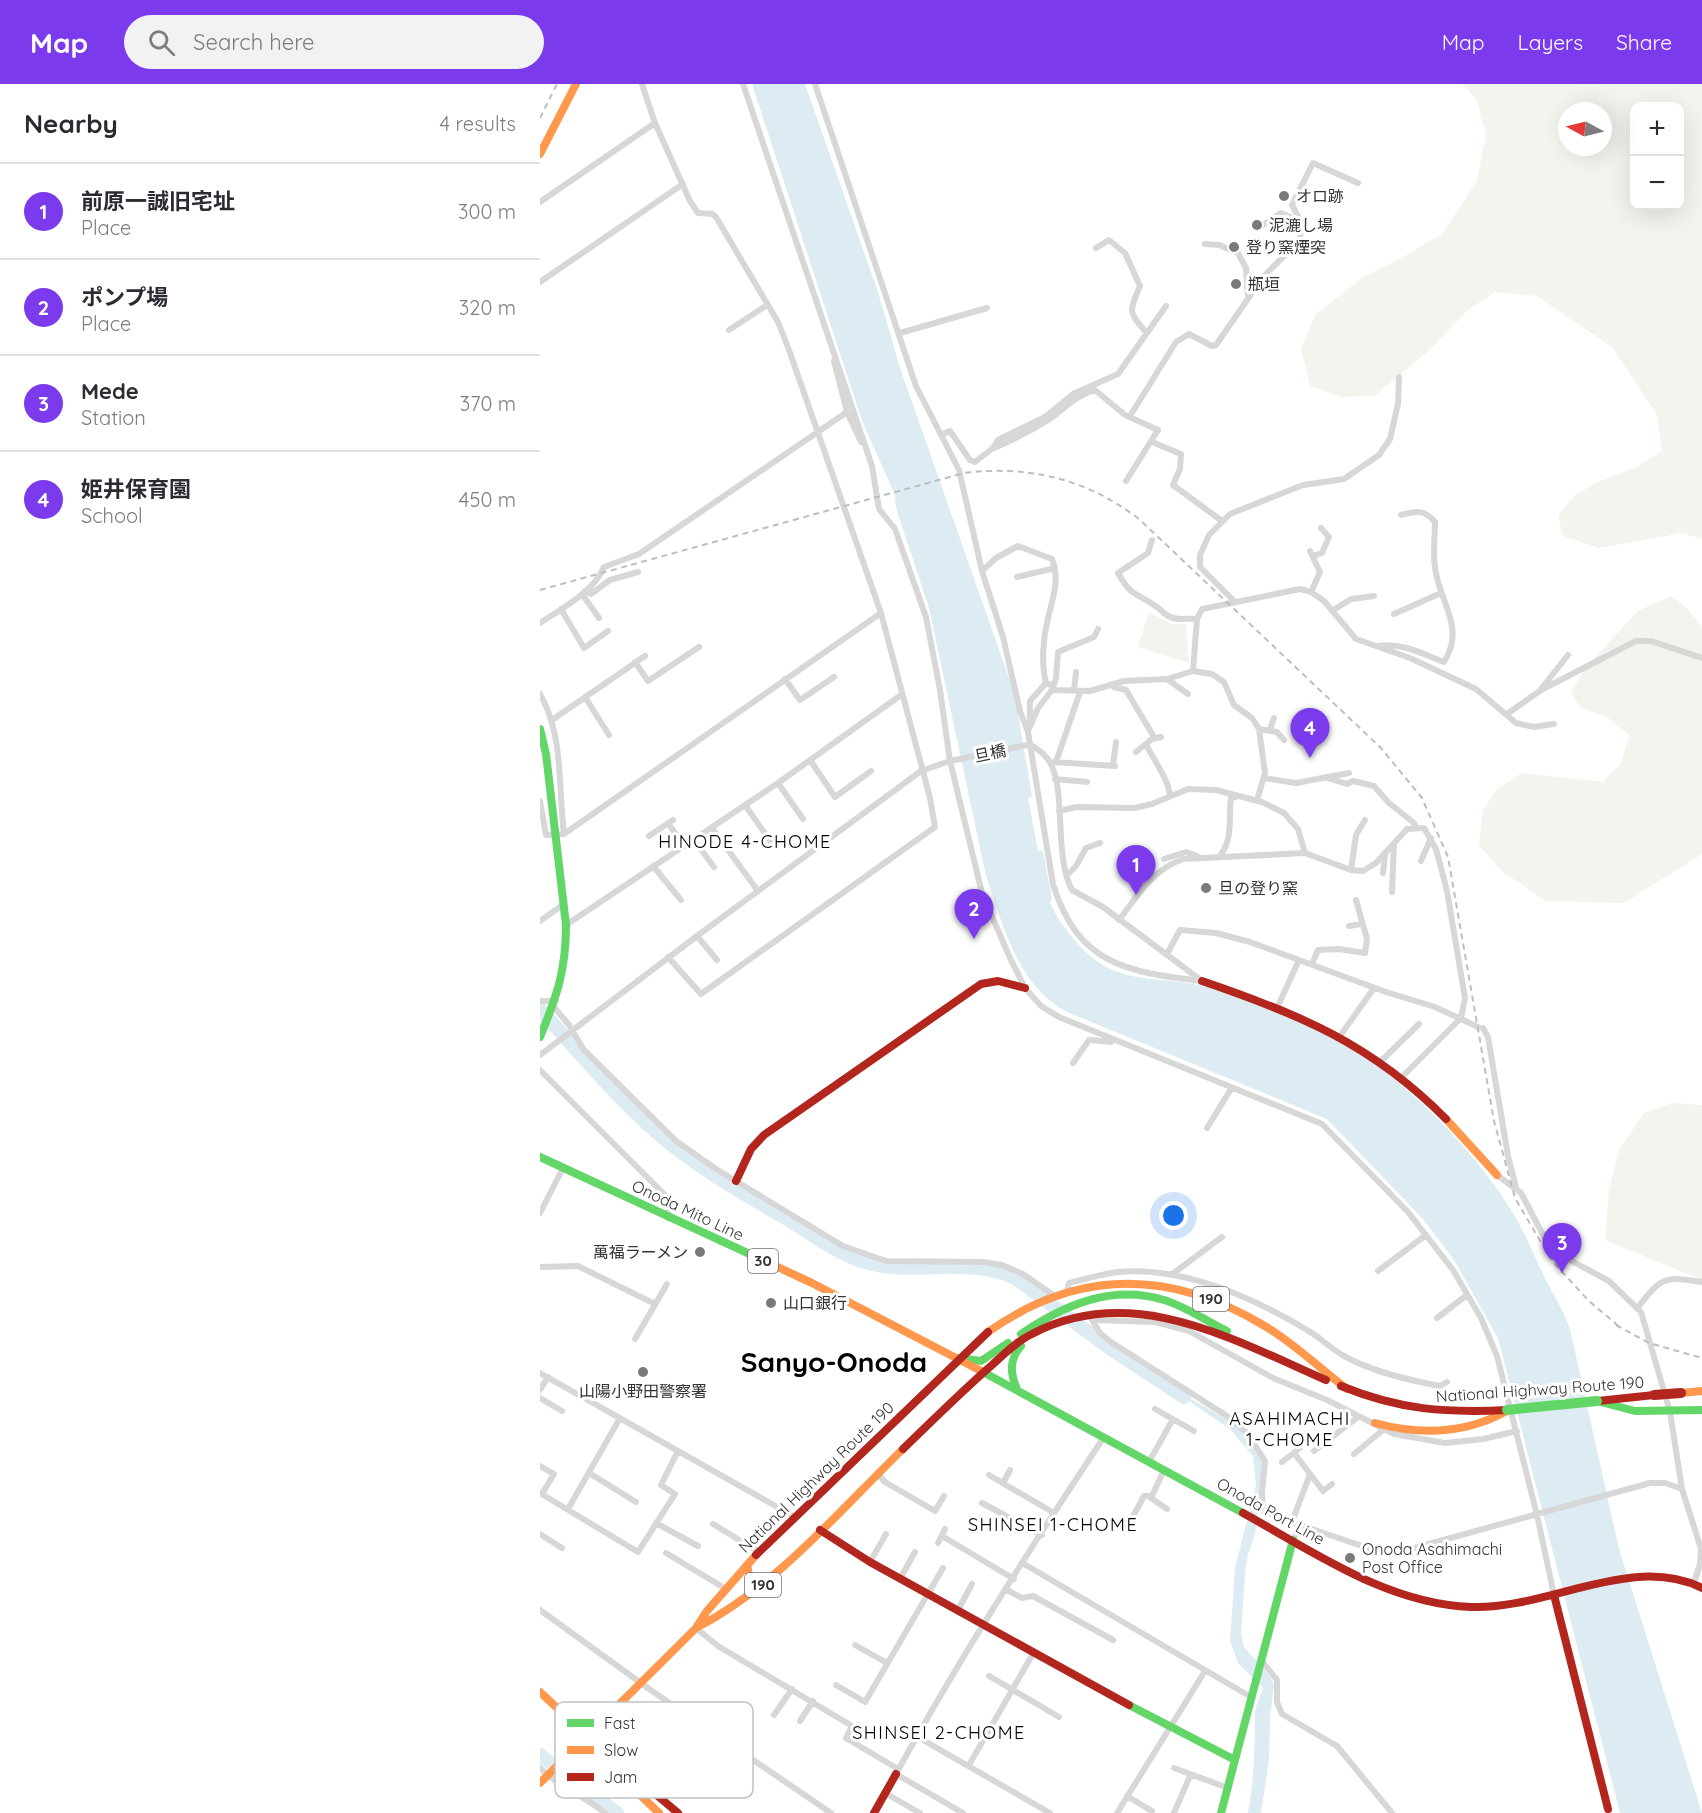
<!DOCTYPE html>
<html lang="en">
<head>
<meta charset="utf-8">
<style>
	body { margin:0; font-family:Quicksand,"Noto Sans JP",sans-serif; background:#f2f2f3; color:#2b2b33 }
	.controls { position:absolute; right:18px; top:18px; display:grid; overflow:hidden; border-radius:12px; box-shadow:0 6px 24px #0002 }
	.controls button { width:54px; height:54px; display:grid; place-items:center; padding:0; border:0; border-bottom:2px solid #e1e1e2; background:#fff; color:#2b2b33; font:30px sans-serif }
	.compass { position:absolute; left:1018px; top:18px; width:54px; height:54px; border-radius:50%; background:#fff; box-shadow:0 6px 24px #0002; rotate:277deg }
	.you { position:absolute; left:634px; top:1132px; width:21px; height:21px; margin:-15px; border:4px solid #fff; border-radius:50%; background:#1a73e8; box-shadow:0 0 0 9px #1a73e833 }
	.badge { display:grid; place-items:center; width:39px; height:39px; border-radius:50%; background:#7c3aed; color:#fff; font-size:20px; font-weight:700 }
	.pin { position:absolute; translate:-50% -50px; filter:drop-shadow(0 2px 3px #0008) }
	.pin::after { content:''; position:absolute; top:32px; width:21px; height:18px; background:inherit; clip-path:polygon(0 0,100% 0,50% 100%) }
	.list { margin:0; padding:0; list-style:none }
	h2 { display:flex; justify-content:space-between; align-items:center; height:78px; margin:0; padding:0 24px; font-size:26px }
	h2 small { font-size:20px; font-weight:400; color:#7c7c81 }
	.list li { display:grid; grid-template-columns:39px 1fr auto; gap:18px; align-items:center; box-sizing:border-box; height:96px; padding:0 24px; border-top:2px solid #e1e1e2 }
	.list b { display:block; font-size:22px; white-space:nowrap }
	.list p { margin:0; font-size:20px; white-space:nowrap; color:#7c7c81 }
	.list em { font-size:20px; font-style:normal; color:#7c7c81 }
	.icon { flex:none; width:33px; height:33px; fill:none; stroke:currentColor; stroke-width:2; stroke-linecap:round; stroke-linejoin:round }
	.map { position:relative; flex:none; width:1162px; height:1729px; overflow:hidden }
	header { display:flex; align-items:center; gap:36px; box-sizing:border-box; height:84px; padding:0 30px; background:#7c3aed; color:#fff }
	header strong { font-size:28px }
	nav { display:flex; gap:33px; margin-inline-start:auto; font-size:21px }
	.search { width:420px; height:54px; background:#f2f2f3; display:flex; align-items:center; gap:15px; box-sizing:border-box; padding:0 21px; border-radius:33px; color:#7c7c81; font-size:22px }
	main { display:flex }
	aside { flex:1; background:#fff }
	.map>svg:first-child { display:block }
	.green { fill:#f1f5ed; fill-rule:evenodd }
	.water { fill:#ddebf3 }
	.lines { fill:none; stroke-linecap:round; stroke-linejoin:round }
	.river { stroke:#ddebf3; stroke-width:14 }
	.street { stroke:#d7d7d7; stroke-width:6 }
	.fast { stroke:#63d668; stroke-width:8 }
	.slow { stroke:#ff974d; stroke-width:8 }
	.jam { stroke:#b3261e; stroke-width:8 }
	.rail { stroke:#bebebe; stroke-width:2; stroke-dasharray:6 4.5; stroke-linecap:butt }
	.fast-bridge { stroke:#63d668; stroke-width:10 }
	.jam-bridge { stroke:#b3261e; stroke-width:10 }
	.poi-dot { fill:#7a7a7a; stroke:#fff; stroke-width:2 }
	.labels { text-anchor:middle; stroke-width:6; stroke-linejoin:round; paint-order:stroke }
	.shield { fill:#fff; stroke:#707070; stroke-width:1.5 }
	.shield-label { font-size:15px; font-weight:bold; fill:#333 }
	.poi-label { font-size:16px; fill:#333; stroke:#fff; text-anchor:start }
	.street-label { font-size:16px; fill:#333; stroke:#fff }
	.neighbourhood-label { font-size:18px; letter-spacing:1.5px; fill:#000; stroke:#fff }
	.town-label { font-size:28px; font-weight:bold; fill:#000; stroke:#fff }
	.key { fill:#fff; stroke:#c2c2c2; stroke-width:1.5 }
	.key-label { font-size:16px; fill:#333 }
</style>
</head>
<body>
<header>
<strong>Map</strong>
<div class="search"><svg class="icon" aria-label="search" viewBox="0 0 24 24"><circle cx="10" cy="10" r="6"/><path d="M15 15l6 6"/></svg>Search here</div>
<nav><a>Map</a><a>Layers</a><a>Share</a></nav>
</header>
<main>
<aside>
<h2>Nearby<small>4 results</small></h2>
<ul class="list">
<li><span class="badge">1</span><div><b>前原一誠旧宅址</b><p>Place</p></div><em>300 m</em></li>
<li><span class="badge">2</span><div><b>ポンプ場</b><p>Place</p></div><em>320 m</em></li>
<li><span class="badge">3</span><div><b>Mede</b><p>Station</p></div><em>370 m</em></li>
<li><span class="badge">4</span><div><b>姫井保育園</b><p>School</p></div><em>450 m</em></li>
</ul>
</aside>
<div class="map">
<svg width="1162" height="1729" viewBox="0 0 1162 1729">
	<rect width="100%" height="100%" fill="#fff"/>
	<path class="green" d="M 923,0 L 1162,0 L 1162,455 L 1142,449 L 1059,464 L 1023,452 L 1018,432 L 1036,410 L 1058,398 L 1097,383 L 1122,367 L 1117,331 L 1073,264 L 997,212 L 955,208 L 927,227 L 885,270 L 834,312 L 800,313 L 770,302 L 761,265 L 776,230 L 822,194 L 860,175 L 903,149 L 937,97 L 946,50 L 937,17 ZM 1094,22 L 1140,22 L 1140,122 L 1094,122 ZM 1027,27 L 1063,27 L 1063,63 L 1027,63 Z
		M 1131,512 L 1147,524 L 1162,543 L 1162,770 L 1084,819 L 1006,817 L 963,788 L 939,761 L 943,726 L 957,705 L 982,689 L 1063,698 L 1081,679 L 1089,651 L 1068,634 L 1040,623 L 1031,609 L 1045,584 L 1098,527 Z
		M 609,528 L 631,540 L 646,540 L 649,579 L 598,563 Z
		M 1132,1019 L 1162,1021 L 1162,1196 L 1065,1156 L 1069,1106 L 1079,1066 L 1104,1029 Z"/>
	<path class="water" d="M 212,0 L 265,0 L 338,208 L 360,284 L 475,611 L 492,713 L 488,714 L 498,767 L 503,767 L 512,814 L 510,819 C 517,834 526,847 538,860 C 574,901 609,891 658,901 C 700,910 772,941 809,963 C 866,996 942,1074 974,1131 C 986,1150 994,1172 1004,1192 C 1013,1210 1023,1226 1030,1245 L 1079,1465 L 1162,1729 L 1080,1729 L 958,1254 L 914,1176 L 883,1135 L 787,1035 L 527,928 C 478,903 463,841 446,792 L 389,524 L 356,424 L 355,411 L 322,337 Z
		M 628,1303 C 661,1322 714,1341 723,1382 L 715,1450 L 708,1470 L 705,1489 L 701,1550 L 704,1563 L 730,1592 L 734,1601 L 730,1633 L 729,1676 L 721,1729 L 708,1729 C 714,1696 715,1664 715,1631 C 715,1623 720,1612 723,1604 L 698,1579 L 690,1557 L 695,1484 L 716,1401 L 713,1372 L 691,1346 Z"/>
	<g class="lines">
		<path class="river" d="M 0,925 C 41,971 89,1028 137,1065 C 172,1092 211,1114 249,1136 C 273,1151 298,1170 325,1178 C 375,1193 430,1171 477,1195 L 568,1263 L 644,1313
			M 0,1671 L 77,1729"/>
		<path class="street" d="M 102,0 L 115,39 L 150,117 L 158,129 L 172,130 L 176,133 L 238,238 L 249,266 L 341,529 L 390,714 L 395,743 L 161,910 L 128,873
			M 203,0 L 332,382 L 339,425 L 355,445 L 386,533 L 400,606 L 410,677 L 442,809 L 470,874 L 485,904 L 501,922 L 519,933 L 782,1040 L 868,1128 L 913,1186 L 941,1234 L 957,1272 L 997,1431 L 1014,1511
			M 275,0 L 376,302 L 419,386 L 442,487 L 463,553 L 480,627 L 488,648 L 513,800 C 538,881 587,888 662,897
			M 0,118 L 115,39
			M 717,145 L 741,129 L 750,133 L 761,144
			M 665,160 L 679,161 L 698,169 L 706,184 L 708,213
			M 556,164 L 569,156 L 585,169 L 600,202 C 590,226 587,228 606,248
			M 0,198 L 143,100
			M 189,246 L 227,221
			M 360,249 L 447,224
			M 294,277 L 307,328 L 321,358
			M 590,332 L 636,258 L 649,250 L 672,262 L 676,261 L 723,193 L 760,156 L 761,138 L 752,121 L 773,79 L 818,99
			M 401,351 L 410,347 L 430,376 L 435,378 L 453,364 L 458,356 L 505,333 L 533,310 L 578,290 L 626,222
			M 612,358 L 641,370 L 640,385 L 633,401 L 682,437
			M 454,364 C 473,356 491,347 508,336 C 526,324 533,313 555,306 L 585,331 L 618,346 L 586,397
			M 612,456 L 608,469 L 578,489 C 592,514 598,509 617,523 C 623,527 625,532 633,534 C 640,536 649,534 657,535
			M 770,467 L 780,488 L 771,508
			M 773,472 L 782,469 L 789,453 L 781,444
			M 442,487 L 456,474 L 478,462 L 512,475 C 520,496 513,513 508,534 C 503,554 501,579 506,599 L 513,602
			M 477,493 L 515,484
			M 45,507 L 51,510 L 70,496 L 98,488
			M 42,510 L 59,534
			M 695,518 L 660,483 L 660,471 L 669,451 L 690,430 L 763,401 L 804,395 L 839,371 L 850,355 L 858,320 L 859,293
			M 21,525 L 44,564 L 68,547
			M 792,527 L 811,515 L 834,512
			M 854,530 L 901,509
			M 0,539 C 22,524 53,509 64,483 L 99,470 L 307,328
			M 838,562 C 861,558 883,570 904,578 C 925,545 902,522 896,489 C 892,473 895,455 895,438 C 884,425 876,427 861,431
			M 95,578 L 108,597 L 159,563
			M 653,587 L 657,535 L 662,525 L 760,505 L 771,508 L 784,517 L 816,555 L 870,574 L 936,605 L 976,639 L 994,643 L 1014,640
			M 245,595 L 260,616 L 294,593
			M 627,595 L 648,610
			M 574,603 L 586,606 L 614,653
			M 1001,605 L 1028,571
			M 512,606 L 550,607 L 584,597 L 627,595 L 653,587 L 672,590 L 684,598 L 694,621 L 712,634 L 719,645 L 725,689 L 717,716
			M 534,607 L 536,588
			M 0,610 C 24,652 18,703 24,750
			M 45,613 L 69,651
			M 967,630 L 1001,606 L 1096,557 L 1111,557 L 1162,574
			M 12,636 L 105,572
			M 490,639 L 490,617 L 506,599
			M 719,645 L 737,648 L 744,656
			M 730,645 L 734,634
			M 488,647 L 498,624 L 512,606 L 516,594 L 518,568 L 554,553 L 558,545
			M 606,660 C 614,677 628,694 630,712
			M 596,668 L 612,655 L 621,653
			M 270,676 L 295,713 L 331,687
			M 514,678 L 575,682
			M 516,678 L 540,608
			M 573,681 L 576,658
			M 724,694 L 756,699 L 809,689
			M 787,694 L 807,700 L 813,697 L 834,702 L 849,719 L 874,739 L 875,742
			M 515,695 L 547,698
			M 238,699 L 263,735
			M 0,717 L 6,751 L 24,750 L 341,529
			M 205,721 L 233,761
			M 519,727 L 537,723 L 594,724 L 612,720 L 648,705 L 676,706 L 722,718 L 744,729 L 758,745 L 765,769
			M 128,739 L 144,762
			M 172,744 L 218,807
			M 109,752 L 133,736
			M 154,756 L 174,783
			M 597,767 L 600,784 L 598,810
			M 680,772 C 694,752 688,736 691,714 L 695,713
			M 624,775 L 646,768 L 657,772
			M 881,777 L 891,754
			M 113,782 L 141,816
			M 811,786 L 816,751 L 825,736
			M 843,789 L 845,770
			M 527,791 L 536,782 L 546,764 L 560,759
			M 852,808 L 854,760
			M 579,836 C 598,811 612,786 643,775 L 765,769 L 811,786 L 823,787 L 836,779 L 867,745 L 884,744 L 896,765 L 907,807 L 925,914 L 921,934 L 861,994
			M 0,837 L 24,820
			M 26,841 L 238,699 L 361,611
			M 809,842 L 821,840
			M 157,852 L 177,876
			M 627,870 L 640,846 L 676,849 L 710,858 L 846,908 L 895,923 L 938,943
			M 772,880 L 778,866 L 799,865 L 825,869 L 827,855 L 816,816
			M 0,917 L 16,917
			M 13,922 L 29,941 L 44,966 L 136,1057 L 176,1085 L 303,1162 L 346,1177 L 444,1178 L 462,1181 L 483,1190 L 513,1211
			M 737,924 L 759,876
			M 943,944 L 948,953 L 968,1072 L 976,1103
			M 800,952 L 834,904
			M 0,971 L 157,852 L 381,687 L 410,677 L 487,661 L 491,661 C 495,664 501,667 505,672 C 529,695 512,769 532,806 L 563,823 L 662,897
			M 840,978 L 879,940
			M 533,979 L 549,956 L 571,958
			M 0,986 L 124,1110 L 129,1122 L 128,1134
			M 667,1044 L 691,1005
			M 957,1091 L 981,1109 L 1011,1166 L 1069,1197 L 1101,1228 L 1130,1328 L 1142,1405 L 1161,1465 L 1160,1480 L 1154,1499
			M 0,1129 L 23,1084
			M 0,1183 L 38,1182 L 115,1220
			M 838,1187 L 886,1151
			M 631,1191 L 682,1153
			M 527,1207 L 529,1199 C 545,1195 562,1190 578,1188 C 644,1182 712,1213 767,1246 C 780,1253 791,1265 804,1272 C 833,1288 868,1296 900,1302 L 907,1298
			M 1098,1223 C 1122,1193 1123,1192 1162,1198
			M 551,1234 L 552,1236 L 615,1238 L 649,1247 L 733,1294 L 787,1316 L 854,1350 L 905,1359 L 943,1355 L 977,1347
			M 897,1234 L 927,1211
			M 552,1236 L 560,1249 L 571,1258 L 687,1332 L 708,1350 L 725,1377 L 722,1409 L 723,1427 L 760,1441
			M 95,1255 L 127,1200
			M 0,1289 L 255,1433
			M 0,1306 L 8,1293
			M 0,1314 L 22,1327
			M 615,1325 L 654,1347
			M 774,1367 L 818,1333
			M 754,1369 L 783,1407 L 792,1400
			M 814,1370 L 843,1346
			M 609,1378 L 633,1335
			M 742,1378 L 760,1364
			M 0,1382 L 14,1390 L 2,1410
			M 624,1386 L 611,1414 L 627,1425
			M 49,1389 L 96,1418
			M 338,1390 L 345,1398 L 395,1427 L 404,1412
			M 449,1391 L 514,1429
			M 463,1399 L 470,1386
			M 0,1409 L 98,1468 L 135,1410 L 121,1401 L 138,1367
			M 442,1419 L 502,1451
			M 28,1425 L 80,1334
			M 590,1438 L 604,1412 L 611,1412
			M 752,1438 L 770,1390
			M 116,1439 L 158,1462
			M 173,1440 L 219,1468
			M 0,1450 L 22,1464
			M 402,1452 L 474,1495
			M 753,1456 L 760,1441 L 825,1463 L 856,1469 L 1110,1399 L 1125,1399 L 1142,1405
			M 398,1459 L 405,1445
			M 126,1469 L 186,1505
			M 330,1478 L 346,1450
			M 484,1480 L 711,1613
			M 361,1493 L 375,1468
			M 467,1506 L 482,1514 L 493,1512 L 573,1556
			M 0,1526 L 112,1607 L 291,1729
			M 418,1526 L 432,1500
			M 156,1544 L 178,1562 L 312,1642 L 306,1654 L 358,1685
			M 315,1561 L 347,1579
			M 721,1576 L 737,1596 L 737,1618 L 742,1630 L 797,1662 L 852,1729
			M 449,1592 L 519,1633
			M 296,1601 L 325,1618 L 403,1484
			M 234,1631 L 252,1605
			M 260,1637 L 273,1617
			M 376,1652 L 510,1729
			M 429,1681 L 494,1568
			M 0,1684 C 17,1702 45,1712 65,1729
			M 634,1684 L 688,1704
			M 345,1709 L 380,1729
			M 587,1712 L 612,1727
			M 423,1729 L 356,1690 C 419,1575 491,1463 564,1353
			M 577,1729 L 665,1587
			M 634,1729 L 650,1692"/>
		<path class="fast" d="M 0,645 L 6,670 L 26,841 C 26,886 17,912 0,953
			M 0,1073 L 214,1172
			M 481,1250 C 524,1221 572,1200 624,1216 C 647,1223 666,1237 687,1247
			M 419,1274 L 441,1277 L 468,1259
			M 443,1288 L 703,1429
			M 477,1305 C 470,1289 469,1276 481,1262
			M 1057,1317 L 1095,1327 L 1162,1326
			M 589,1621 L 695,1676
			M 681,1729 L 753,1456"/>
		<path class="slow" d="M 0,70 L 36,0
			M 906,1035 L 957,1091
			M 214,1172 L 272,1199 L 443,1288
			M 448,1248 C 537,1185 629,1185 723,1241 C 753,1258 779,1284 807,1305
			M 1141,1309 L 1162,1307
			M 835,1339 C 879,1351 924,1350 965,1328
			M 207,1481 L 210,1495 L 226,1498
			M 156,1544 C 237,1502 298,1428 363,1365
			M 0,1608 L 46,1651
			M 48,1654 L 59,1672 L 119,1729
			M 0,1699 L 156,1544 L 167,1527 L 216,1471"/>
		<path class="jam" d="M 662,897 C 759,930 832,960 906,1035
			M 196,1097 L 211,1065 L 224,1051 L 441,900 L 458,897 L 485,904
			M 801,1302 C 860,1326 905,1329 967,1326
			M 1058,1317 L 1114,1311
			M 363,1365 C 392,1337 421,1308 452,1281 C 464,1270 477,1257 492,1250 C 592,1197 694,1256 786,1296
			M 703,1429 C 774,1468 847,1520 931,1523 C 1007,1526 1092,1469 1162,1504
			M 280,1446 L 330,1478 L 589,1621
			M 216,1471 L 448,1248
			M 1014,1511 L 1068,1725
			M 46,1651 L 138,1729
			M 334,1729 L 356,1690"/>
		<path class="rail" d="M 0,34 L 17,0
			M 0,506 L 424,389 C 489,381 547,395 599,435 L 841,664 L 882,714 L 908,773 L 954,1037 L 975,1114 L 1012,1177 L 1049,1217 L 1082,1245
			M 1076,1241 L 1109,1259 L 1162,1274"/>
		<path class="fast-bridge" d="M 967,1326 L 1057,1317"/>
		<path class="jam-bridge" d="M 1114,1311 L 1141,1309"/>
	</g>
	<g class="poi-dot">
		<circle cx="744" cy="112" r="6"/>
		<circle cx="717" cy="141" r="6"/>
		<circle cx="694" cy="163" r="6"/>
		<circle cx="696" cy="200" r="6"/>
		<circle cx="666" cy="804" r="6"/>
		<circle cx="160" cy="1168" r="6"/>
		<circle cx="231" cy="1219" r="6"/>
		<circle cx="103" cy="1288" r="6"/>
		<circle cx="810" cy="1474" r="6"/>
	</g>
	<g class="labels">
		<g class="shield">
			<rect x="208" y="1165" width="30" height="24" rx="4.5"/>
			<rect x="653" y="1203" width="36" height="24" rx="4.5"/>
			<rect x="205" y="1489" width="36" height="24" rx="4.5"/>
		</g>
		<g class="shield-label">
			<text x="223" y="1182">30</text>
			<text x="671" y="1220">190</text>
			<text x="223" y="1506">190</text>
		</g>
		<g class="poi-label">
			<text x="756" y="118">オロ跡</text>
			<text x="729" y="147">泥漉し場</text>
			<text x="706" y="169">登り窯煙突</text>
			<text x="708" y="206">瓶垣</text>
			<text x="678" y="810">旦の登り窯</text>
			<text x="148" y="1174" text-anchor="end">萬福ラーメン</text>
			<text x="243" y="1225">山口銀行</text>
			<text x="103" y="1313" text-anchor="middle">山陽小野田警察署</text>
			<text x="822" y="1471">Onoda Asahimachi<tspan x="822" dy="18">Post Office</tspan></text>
		</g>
		<g class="street-label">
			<text transform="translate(450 669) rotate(-12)" y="6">旦橋</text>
			<text transform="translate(148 1126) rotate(25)" y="6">Onoda Mito Line</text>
			<text transform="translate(1000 1305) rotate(-4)" y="6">National Highway Route 190</text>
			<text transform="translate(276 1393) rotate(-44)" y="6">National Highway Route 190</text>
			<text transform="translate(731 1427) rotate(29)" y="6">Onoda Port Line</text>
		</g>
		<g class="neighbourhood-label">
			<text x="205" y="764">HINODE 4-CHOME</text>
			<text x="750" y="1341">ASAHIMACHI<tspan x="750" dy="21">1-CHOME</tspan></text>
			<text x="513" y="1447">SHINSEI 1-CHOME</text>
			<text x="399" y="1655">SHINSEI 2-CHOME</text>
		</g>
		<g class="town-label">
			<text x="294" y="1288">Sanyo-Onoda</text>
		</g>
	</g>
	<rect x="15" y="1618" width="198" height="96" rx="9" class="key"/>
	<rect x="27" y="1635" width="27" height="8" fill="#63d668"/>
	<rect x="27" y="1662" width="27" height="8" fill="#ff974d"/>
	<rect x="27" y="1689" width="27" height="8" fill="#b3261e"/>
	<g class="key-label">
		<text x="64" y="1645">Fast</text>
		<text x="64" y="1672">Slow</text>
		<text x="64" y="1699">Jam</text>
	</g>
</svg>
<div class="controls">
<button>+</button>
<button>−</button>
</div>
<svg class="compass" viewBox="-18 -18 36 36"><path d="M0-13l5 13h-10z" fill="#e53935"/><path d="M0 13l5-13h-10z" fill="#7c7c81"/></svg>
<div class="you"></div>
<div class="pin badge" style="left:596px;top:811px">1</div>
<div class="pin badge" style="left:434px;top:855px">2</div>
<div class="pin badge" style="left:1022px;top:1189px">3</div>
<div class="pin badge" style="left:770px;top:674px">4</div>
</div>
</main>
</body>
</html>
